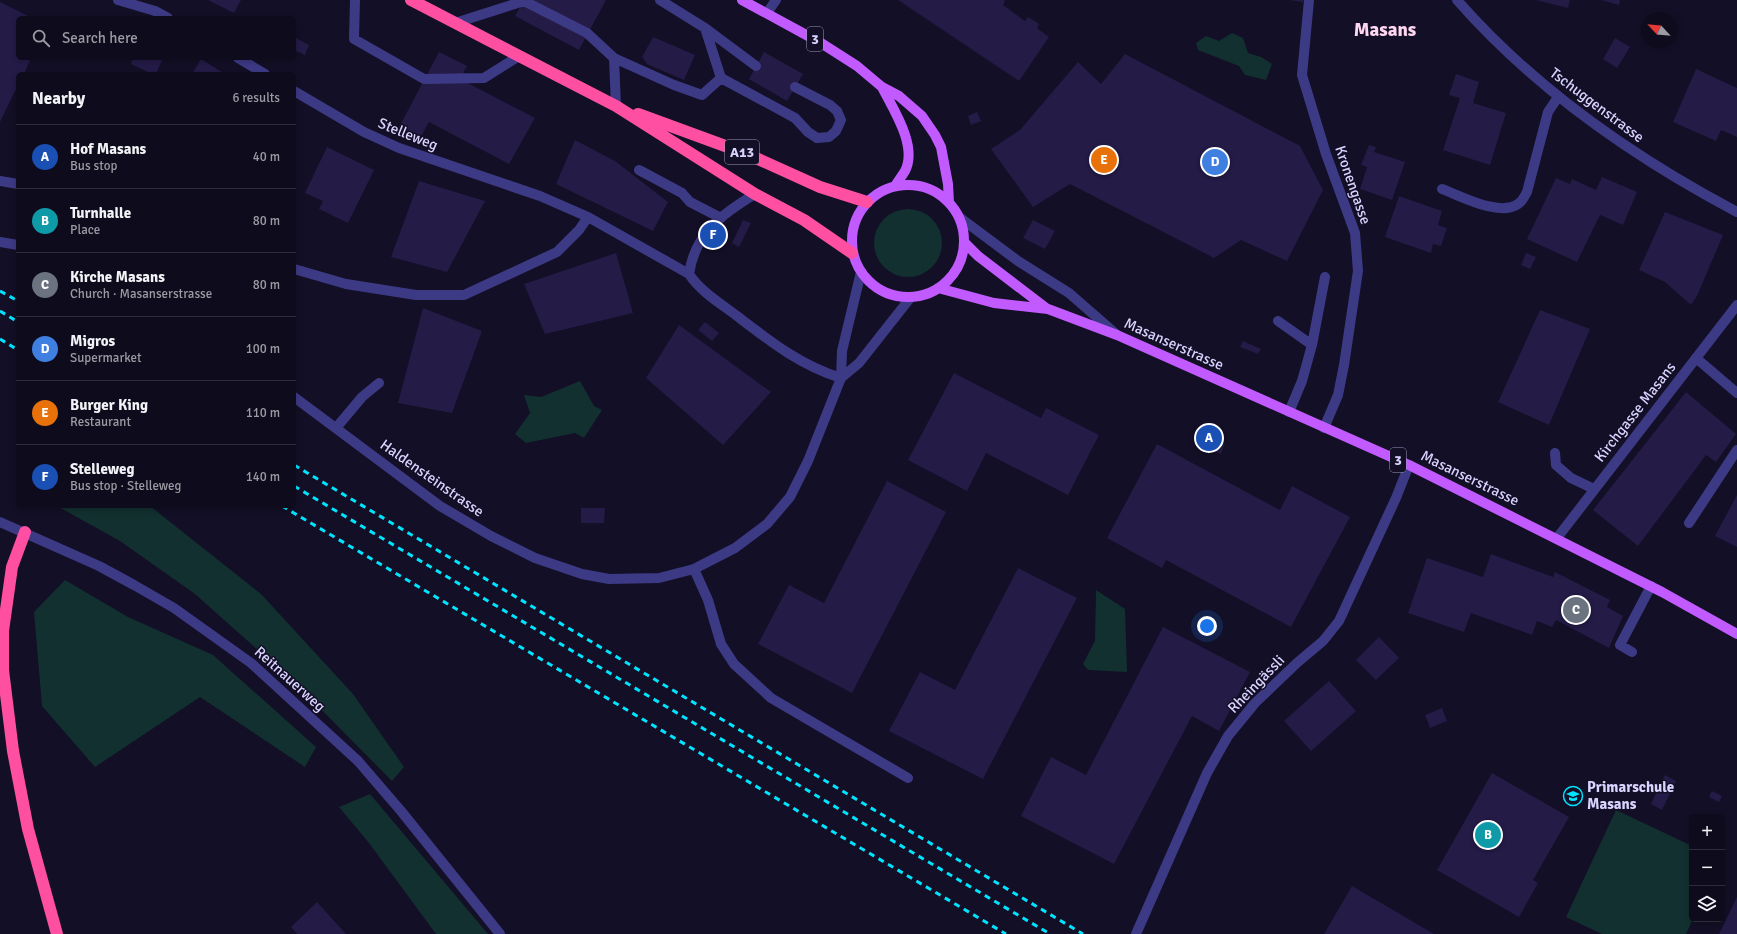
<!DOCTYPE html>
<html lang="en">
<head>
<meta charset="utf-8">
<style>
	body { margin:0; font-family:Signika,sans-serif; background:#171425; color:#f1f3f6 }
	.controls { position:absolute; right:12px; bottom:12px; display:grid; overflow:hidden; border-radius:6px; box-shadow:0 2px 6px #0003 }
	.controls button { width:36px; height:36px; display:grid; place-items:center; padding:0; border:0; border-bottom:1px solid #2e2b3b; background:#0e0b1c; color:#f1f3f6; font:20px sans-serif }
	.compass { position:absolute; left:1641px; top:12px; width:36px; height:36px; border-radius:50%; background:#0e0b1c; box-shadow:0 2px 6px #0003; rotate:296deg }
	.you { position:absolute; left:1207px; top:626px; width:14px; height:14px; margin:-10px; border:3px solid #fff; border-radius:50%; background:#1a73e8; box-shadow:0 0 0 6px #1a73e833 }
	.badge { display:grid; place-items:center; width:26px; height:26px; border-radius:50%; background:#db2777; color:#fff; font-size:13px; font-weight:700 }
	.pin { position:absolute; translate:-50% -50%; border:2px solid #fff; box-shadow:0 1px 4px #0006 }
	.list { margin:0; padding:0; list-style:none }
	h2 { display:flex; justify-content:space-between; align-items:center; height:52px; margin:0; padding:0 16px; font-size:17px }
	h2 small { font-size:13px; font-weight:400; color:#9b9ba3 }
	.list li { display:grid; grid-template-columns:26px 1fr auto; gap:12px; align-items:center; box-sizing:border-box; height:64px; padding:0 16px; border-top:1px solid #2e2b3b }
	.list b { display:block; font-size:15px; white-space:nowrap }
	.list p { margin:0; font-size:13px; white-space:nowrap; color:#9b9ba3 }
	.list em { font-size:13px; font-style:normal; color:#9b9ba3 }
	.icon { flex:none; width:22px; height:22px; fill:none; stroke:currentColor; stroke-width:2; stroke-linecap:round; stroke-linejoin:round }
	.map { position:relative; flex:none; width:1737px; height:934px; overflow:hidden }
	.search { position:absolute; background:#0e0b1c; box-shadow:0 2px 6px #0003; left:16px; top:16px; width:280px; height:44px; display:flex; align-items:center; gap:10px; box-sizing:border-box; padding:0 14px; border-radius:6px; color:#9b9ba3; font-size:15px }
	.panel { position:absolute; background:#0e0b1c; box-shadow:0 2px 6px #0003; left:16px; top:72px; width:280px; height:436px; border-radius:6px }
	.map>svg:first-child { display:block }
	.green { fill:#12302f }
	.building { fill:#241b47 }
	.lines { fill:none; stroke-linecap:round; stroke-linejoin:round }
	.service { stroke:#3d3a85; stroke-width:10 }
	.minor { stroke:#3d3a85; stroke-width:10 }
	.tertiary { stroke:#3d3a85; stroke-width:10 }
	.primary { stroke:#c25bff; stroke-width:10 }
	.motorway { stroke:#ff4fa3; stroke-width:12 }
	.rail { stroke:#00e5ff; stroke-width:3; stroke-dasharray:6 5; stroke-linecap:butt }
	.labels { text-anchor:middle; stroke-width:3; stroke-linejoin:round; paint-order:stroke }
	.shield { fill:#130f26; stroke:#9e99be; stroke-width:1 }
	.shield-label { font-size:14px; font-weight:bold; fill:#d9d4ff }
	.street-label { font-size:15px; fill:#d9d4ff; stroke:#130f26 }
	.poi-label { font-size:15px; font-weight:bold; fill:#d9d4ff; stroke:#130f26; text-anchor:start }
	.district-label { font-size:19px; font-weight:bold; fill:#ffd6f0; stroke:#130f26 }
</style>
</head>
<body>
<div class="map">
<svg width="1737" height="934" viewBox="0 0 1737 934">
	<rect width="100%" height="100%" fill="#130f26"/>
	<path class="green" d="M 1232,33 L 1243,38 L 1248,53 L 1261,57 L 1272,64 L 1266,80 L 1245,75 L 1239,66 L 1198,50 L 1196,43 L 1206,36 L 1219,41 Z
		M874 243a34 34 0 1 1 68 0a34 34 0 1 1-68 0Z
		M 580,381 L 594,406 L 602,410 L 584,438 L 575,433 L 526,443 L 515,434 L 530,413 L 524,395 L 541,397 Z
		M 57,506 L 150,506 L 261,594 L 353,694 L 404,767 L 392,781 L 295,683 L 195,594 L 120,541 Z
		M 65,580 L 128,617 L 213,655 L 316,747 L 305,767 L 200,697 L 95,767 L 42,706 L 34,612 Z
		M 1096,590 L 1125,609 L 1127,672 L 1088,670 L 1083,664 L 1095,641 Z
		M 370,794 L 488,934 L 436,934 L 369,843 L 339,807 Z
		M 1616,810 L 1692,846 L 1693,919 L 1686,934 L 1602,934 L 1566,917 Z"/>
	<path class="building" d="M 208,0 L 241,0 L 234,13 Z
		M 524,0 L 606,0 L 579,50 L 515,16 Z
		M 898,0 L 1004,0 L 1005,1 L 1003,5 L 1025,21 L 1028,17 L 1039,24 L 1037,28 L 1049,37 L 1019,81 Z
		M 1289,0 L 1303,0 L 1303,2 Z
		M 1536,0 L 1570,0 L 1568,8 Z
		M 1601,0 L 1620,0 L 1619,5 Z
		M 0,2 L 32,18 L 18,18 L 18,58 L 31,58 L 24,74 L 18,74 L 18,85 L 0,122 Z
		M 294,37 L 309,45 L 305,55 L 294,50 Z
		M 653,37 L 695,55 L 684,80 L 647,64 L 642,57 Z
		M 1615,38 L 1630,47 L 1617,68 L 1603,59 Z
		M 439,52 L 467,66 L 460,79 L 535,118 L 509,164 L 429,122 L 419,140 L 398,129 Z
		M 764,52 L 803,74 L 787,101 L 749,79 Z
		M 1125,54 L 1300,146 L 1323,190 L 1287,261 L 1241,240 L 1214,258 L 1070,184 L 1033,207 L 991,149 L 1020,130 L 1078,62 L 1101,84 Z
		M 133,58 L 163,58 L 156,74 L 152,74 L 131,64 Z
		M 201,59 L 225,74 L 192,74 Z
		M 1696,69 L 1737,88 L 1737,137 L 1721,130 L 1716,141 L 1673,122 Z
		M 1456,74 L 1479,82 L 1473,103 L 1506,113 L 1490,165 L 1443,150 L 1460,98 L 1449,95 Z
		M 977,112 L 981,121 L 971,125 L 968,116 Z
		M 575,140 L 615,161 L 668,202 L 653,231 L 556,184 Z
		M 1369,145 L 1376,147 L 1374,152 L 1405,162 L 1392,200 L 1360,189 L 1367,167 L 1361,165 Z
		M 327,147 L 374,170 L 348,223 L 319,209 L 323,201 L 305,193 Z
		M 1602,177 L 1637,192 L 1623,225 L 1600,215 L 1577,262 L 1527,239 L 1556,178 L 1570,184 L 1572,179 L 1596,190 Z
		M 419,181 L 485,201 L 447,272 L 391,257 Z
		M 1399,196 L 1442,211 L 1438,225 L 1447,228 L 1441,246 L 1433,244 L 1431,253 L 1385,237 Z
		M 1665,212 L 1723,235 L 1697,296 L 1691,305 L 1665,282 L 1639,270 Z
		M 743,220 L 751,223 L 739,247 L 732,243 Z
		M 1033,220 L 1055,231 L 1045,249 L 1023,238 Z
		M 616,253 L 633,313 L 545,334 L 524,284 Z
		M 1526,253 L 1536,257 L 1530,269 L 1521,265 Z
		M 423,308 L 482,331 L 452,413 L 398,403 Z
		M 1540,310 L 1590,329 L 1549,425 L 1498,402 Z
		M 705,322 L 719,333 L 712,341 L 698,330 Z
		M 679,325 L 771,392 L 723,445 L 646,378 Z
		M 1243,341 L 1261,349 L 1258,354 L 1240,347 Z
		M 954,373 L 1041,418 L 1046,408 L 1099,435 L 1068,495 L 986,453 L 967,491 L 908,460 Z
		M 1686,392 L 1736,434 L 1716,462 L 1706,455 L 1638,546 L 1593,510 Z
		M 1201,434 L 1225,444 L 1221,454 L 1196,444 Z
		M 1157,444 L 1280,510 L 1292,486 L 1350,517 L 1291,627 L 1166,560 L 1162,568 L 1107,538 Z
		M 887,481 L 946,512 L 852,693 L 758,644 L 789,585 L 824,603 Z
		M 1737,495 L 1737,547 L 1715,536 Z
		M 581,508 L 605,508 L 604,523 L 581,523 Z
		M 1491,554 L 1553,577 L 1555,572 L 1610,600 L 1607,607 L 1623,616 L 1609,648 L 1556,620 L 1552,627 L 1537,621 L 1532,635 L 1471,613 L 1464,632 L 1408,613 L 1427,558 L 1483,577 Z
		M 1018,568 L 1077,598 L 983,779 L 889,731 L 920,672 L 955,690 Z
		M 1163,627 L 1250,672 L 1219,731 L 1192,716 L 1114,864 L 1021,816 L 1051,757 L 1086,775 Z
		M 1379,637 L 1399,658 L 1376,680 L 1356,660 Z
		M 1329,681 L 1356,711 L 1311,751 L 1284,721 Z
		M 1442,708 L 1447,721 L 1430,728 L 1425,715 Z
		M 1492,773 L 1569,817 L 1533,880 L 1538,883 L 1519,917 L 1437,870 Z
		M 1665,775 L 1676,781 L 1662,810 L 1651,804 Z
		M 1712,791 L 1722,796 L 1719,802 L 1709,797 Z
		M 1352,886 L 1434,934 L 1324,934 Z
		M 1737,897 L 1737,934 L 1719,934 Z
		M 317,902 L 346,934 L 297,934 L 291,927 Z"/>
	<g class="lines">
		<path class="service" d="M 355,0 L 354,39 L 424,79 L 484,78 L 519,56
			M 660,0 L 705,28 L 756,66
			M 1309,0 L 1302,75 L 1326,154 L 1355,233 L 1358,271 L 1344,365 L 1338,395 L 1324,428
			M 767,13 L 776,0
			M 455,23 L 524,1 L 587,33 L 614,58 L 674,85 L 702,95 L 721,78
			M 705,28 L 721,78 L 795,118 L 808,132 L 817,138 L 829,137 L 836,131 L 841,120 L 837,111 L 830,105 L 795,87
			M 614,58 L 616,106
			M 639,170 L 682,193 L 690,202 L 721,218
			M 1442,189 C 1461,196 1499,217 1518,204 C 1523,201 1524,197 1527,192 L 1548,112 L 1558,97
			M 959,217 L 1018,261 L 1069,293 L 1116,334
			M 1278,321 L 1312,345 L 1302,381 L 1289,412
			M 1312,345 L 1325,277
			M 1696,358 L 1737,393
			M 336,428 L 362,397 L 379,383
			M 1555,453 L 1556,465 L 1571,478 L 1594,489
			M 1689,523 L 1737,450
			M 694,569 L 708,600 L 721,644 L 734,664 L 771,698 L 908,778
			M 1632,652 L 1620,645 L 1651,586
			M 1136,934 L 1207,773 L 1228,736 L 1255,703 L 1298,662 L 1323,641 L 1339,621 L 1396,498 L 1409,465"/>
		<path class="minor" d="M 118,0 L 155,11 L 168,18
			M 1457,0 C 1535,89 1633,157 1737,212
			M 238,58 L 265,74
			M 294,91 L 364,132 L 399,148 L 540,196 L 588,217 L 689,274
			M 0,181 L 18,184
			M 755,194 C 722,214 695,233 689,274 C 701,292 720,303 737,316 C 771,342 800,365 841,378
			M 294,269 L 346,284 L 416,295 L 464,295 L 557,252 L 579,230 L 588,217
			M 0,522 L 99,566 L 134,585 L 174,608 L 251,663 L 358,761 L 401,811 L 500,934
			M 1557,538 L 1737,305"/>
		<path class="tertiary" d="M 0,242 L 18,245
			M 841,378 L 859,363 L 911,297
			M 294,397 L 440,506 L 491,536 L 535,558 L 582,574 L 609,579 L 659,578 L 694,569 L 735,548 L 767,524 L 790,497 L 808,461 L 841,378 L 842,351 L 861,272"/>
		<path class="primary" d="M 742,0 L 821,43 L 857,66 L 882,87 L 899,96 L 922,116 L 935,135 L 941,147 L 948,184 L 949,203
			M 882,87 C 893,109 918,146 905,171 C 902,176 898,181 895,186
			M852 241a56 56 0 1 1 112 0a56 56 0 1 1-112 0Z
			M 964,242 L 978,256 L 1046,308
			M 938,288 L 994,303 L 1048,309 L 1117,335 L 1409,465 L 1662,592 L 1737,634"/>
		<path class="motorway" d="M 411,0 L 616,106 L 755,194 L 804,220 L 852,253
			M 638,114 L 747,154 L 820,187 L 867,202
			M 25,532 L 12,567 L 3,631 L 3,670 L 13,751 L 28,829 L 57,934"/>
		<path class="rail" d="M 0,291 L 18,301
			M 0,311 L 18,322
			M 0,339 L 18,350
			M 294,465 L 1083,934
			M 294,486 L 1050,934
			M 282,506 L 1006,934"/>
	</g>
	<defs>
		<symbol id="school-ring" viewBox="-11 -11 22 22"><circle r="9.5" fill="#130f26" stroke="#00e5ff" stroke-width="1.5"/><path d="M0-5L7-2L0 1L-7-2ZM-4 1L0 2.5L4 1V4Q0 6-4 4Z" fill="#00e5ff"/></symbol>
	</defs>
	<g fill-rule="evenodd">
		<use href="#school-ring" x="1562" y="785" width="22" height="22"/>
	</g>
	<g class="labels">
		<g class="shield">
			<rect x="807" y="27" width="16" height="24" rx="3"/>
			<rect x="725" y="140" width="34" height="24" rx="3"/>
			<rect x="1390" y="448" width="16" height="24" rx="3"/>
		</g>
		<g class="shield-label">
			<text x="815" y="44">3</text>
			<text x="742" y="157">A13</text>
			<text x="1398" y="465">3</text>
		</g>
		<g class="street-label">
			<text transform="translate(1597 105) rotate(37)" y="5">Tschuggenstrasse</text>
			<text transform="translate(408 134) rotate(22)" y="5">Stelleweg</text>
			<text transform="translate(1353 185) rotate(71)" y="5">Kronengasse</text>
			<text transform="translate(1174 344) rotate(24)" y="5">Masanserstrasse</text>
			<text transform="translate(1635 412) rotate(-52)" y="5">Kirchgasse Masans</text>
			<text transform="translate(432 478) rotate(35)" y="5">Haldensteinstrasse</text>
			<text transform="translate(1470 478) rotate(26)" y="5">Masanserstrasse</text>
			<text transform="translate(290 679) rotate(42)" y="5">Reitnauerweg</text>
			<text transform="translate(1256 684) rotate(-46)" y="5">Rheingässli</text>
		</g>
		<g class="poi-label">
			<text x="1587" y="792">Primarschule<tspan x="1587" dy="17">Masans</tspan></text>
		</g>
		<g class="district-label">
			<text x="1385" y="36">Masans</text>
		</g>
	</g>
</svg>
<div class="controls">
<button>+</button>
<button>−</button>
<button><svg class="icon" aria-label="layers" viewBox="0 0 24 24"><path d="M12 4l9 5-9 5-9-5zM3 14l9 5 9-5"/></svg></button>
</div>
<svg class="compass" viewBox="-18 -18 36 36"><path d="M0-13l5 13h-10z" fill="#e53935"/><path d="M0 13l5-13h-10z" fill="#9b9ba3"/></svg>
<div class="you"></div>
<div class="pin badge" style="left:1209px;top:438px;background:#1a4fb4">A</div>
<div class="pin badge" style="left:1488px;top:835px;background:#0f9aa8">B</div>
<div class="pin badge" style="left:1576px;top:610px;background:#6b7280">C</div>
<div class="pin badge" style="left:1215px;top:162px;background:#3f7fe0">D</div>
<div class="pin badge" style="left:1104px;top:160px;background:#e8710a">E</div>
<div class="pin badge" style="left:713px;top:235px;background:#1a4fb4">F</div>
<div class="search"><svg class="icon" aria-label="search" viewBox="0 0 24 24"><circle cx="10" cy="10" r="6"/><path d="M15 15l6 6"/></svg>Search here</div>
<section class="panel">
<h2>Nearby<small>6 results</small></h2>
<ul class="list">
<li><span class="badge" style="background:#1a4fb4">A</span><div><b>Hof Masans</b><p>Bus stop</p></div><em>40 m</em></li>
<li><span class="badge" style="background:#0f9aa8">B</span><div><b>Turnhalle</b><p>Place</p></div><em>80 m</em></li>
<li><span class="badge" style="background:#6b7280">C</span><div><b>Kirche Masans</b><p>Church · Masanserstrasse</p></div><em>80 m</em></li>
<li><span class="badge" style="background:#3f7fe0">D</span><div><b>Migros</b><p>Supermarket</p></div><em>100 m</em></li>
<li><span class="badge" style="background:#e8710a">E</span><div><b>Burger King</b><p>Restaurant</p></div><em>110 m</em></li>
<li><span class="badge" style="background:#1a4fb4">F</span><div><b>Stelleweg</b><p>Bus stop · Stelleweg</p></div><em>140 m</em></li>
</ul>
</section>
</div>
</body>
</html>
